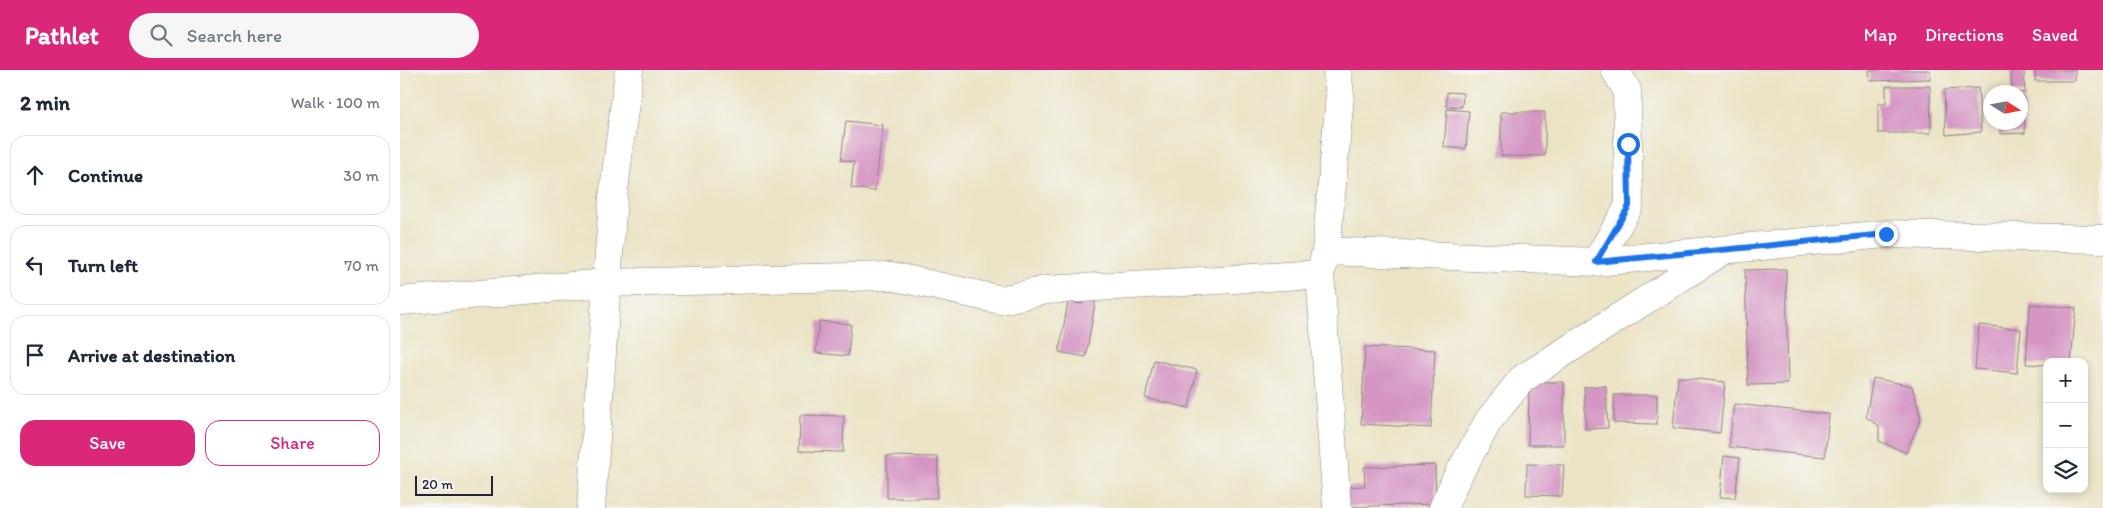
<!DOCTYPE html>
<html lang="en">
<head>
<meta charset="utf-8">
<style>
	body { margin:0; font-family:Itim,sans-serif; background:#f6f6f7; color:#1f2937 }
	.controls { position:absolute; right:15px; bottom:15px; display:grid; overflow:hidden; border-radius:10px; box-shadow:0 2px 8px #0003 }
	.controls button { width:45px; height:45px; display:grid; place-items:center; padding:0; border:0; border-bottom:1px solid #e0e1e3; background:#fff; color:#1f2937; font:25px sans-serif }
	.compass { position:absolute; left:1583px; top:15px; width:45px; height:45px; border-radius:50%; background:#fff; box-shadow:0 2px 8px #0003; rotate:101deg }
	.scale { position:absolute; left:15px; bottom:12px; width:78px; box-sizing:border-box; padding-left:5px; border:2px solid #22223b; border-top:0; font-size:14px; line-height:18px; white-space:nowrap; color:#22223b; -webkit-text-stroke:4px #f6f6f2; paint-order:stroke }
	.stop { position:absolute; width:15px; height:15px; margin:-11px; border:4px solid #1a73e8; border-radius:50%; background:#fff }
	.stop.end { background:#1a73e8; border-color:#fff; box-shadow:0 1px 5px #0008 }
	.list { margin:0; padding:0; list-style:none }
	h2 { display:flex; justify-content:space-between; align-items:center; height:65px; margin:0; padding:0 20px; font-size:21px }
	h2 small { font-size:16px; font-weight:400; color:#747a83 }
	.list li { display:grid; grid-template-columns:32px 1fr auto; gap:15px; align-items:center; box-sizing:border-box; height:80px; margin:0 10px 10px; padding:0 10px; border:1px solid #e0e1e3; border-radius:15px }
	.list b { display:block; font-size:19px; white-space:nowrap }
	.list em { font-size:16px; font-style:normal; color:#747a83 }
	.actions { display:flex; gap:10px; padding:15px 20px }
	.actions a { flex:1; padding:11px 0; border:1px solid #db2777; border-radius:15px; text-align:center; font-size:18px; color:#db2777 }
	.actions .main { background:#db2777; color:#fff }
	.icon { flex:none; width:28px; height:28px; fill:none; stroke:currentColor; stroke-width:2; stroke-linecap:round; stroke-linejoin:round }
	.map { position:relative; flex:none; width:1703px; height:438px; overflow:hidden }
	header { display:flex; align-items:center; gap:30px; box-sizing:border-box; height:70px; padding:0 25px; background:#db2777; color:#fff }
	header strong { font-size:24px }
	nav { display:flex; gap:28px; margin-inline-start:auto; font-size:18px }
	.search { width:350px; height:45px; background:#f6f6f7; display:flex; align-items:center; gap:12px; box-sizing:border-box; padding:0 18px; border-radius:28px; color:#747a83; font-size:19px }
	main { display:flex }
	aside { flex:1; background:#fff }
	.map>svg:first-child { display:block }
	.building { fill:#d596c4 }
	.lines { fill:none; stroke-linecap:round; stroke-linejoin:round }
	.minor-casing { stroke:#868280; stroke-width:29 }
	.minor { stroke:#fff; stroke-width:28 }
	.route { stroke:#1a73e8; stroke-width:6 }
</style>
</head>
<body>
<header>
<strong>Pathlet</strong>
<div class="search"><svg class="icon" aria-label="search" viewBox="0 0 24 24"><circle cx="10" cy="10" r="6"/><path d="M15 15l6 6"/></svg>Search here</div>
<nav><a>Map</a><a>Directions</a><a>Saved</a></nav>
</header>
<main>
<aside>
<h2>2 min<small>Walk · 100 m</small></h2>
<ul class="list">
<li><svg class="icon" aria-label="ahead" viewBox="0 0 24 24"><path d="M12 20V5M6 11l6-6 6 6"/></svg><div><b>Continue</b></div><em>30 m</em></li>
<li><svg class="icon" aria-label="left" viewBox="0 0 24 24"><path d="M17 20v-9H6M10 6l-5 5 5 5"/></svg><div><b>Turn left</b></div><em>70 m</em></li>
<li><svg class="icon" aria-label="arrive" viewBox="0 0 24 24"><path d="M6 21V4h12l-3 4 3 4H6"/></svg><div><b>Arrive at destination</b></div></li>
</ul>
<div class="actions"><a class="main">Save</a><a>Share</a></div>
</aside>
<div class="map">
<svg width="1703" height="438" viewBox="0 0 1703 438">
	<rect width="100%" height="100%" fill="#f6f6f2"/>
	<filter id="ink" filterUnits="userSpaceOnUse"><feTurbulence type="fractalNoise" baseFrequency=".02" numOctaves="2"/><feDisplacementMap in="SourceGraphic" scale="10" xChannelSelector="R" yChannelSelector="G"/><feConvolveMatrix kernelMatrix="1 2 1 2 8 2 1 2 1" color-interpolation-filters="sRGB"/></filter>
	<filter id="wash" filterUnits="userSpaceOnUse"><feTurbulence type="fractalNoise" baseFrequency=".0096" numOctaves="4" result="noise"/><feDisplacementMap in="SourceGraphic" scale="20" xChannelSelector="R" yChannelSelector="G"/><feGaussianBlur stdDeviation="1.12" result="paint"/><feColorMatrix in="noise" values="0 0 0 0 0 0 0 0 0 0 0 0 0 0 0 0 0 1.4 0 .05"/><feComposite in="paint" operator="in"/></filter>
	<g filter="url(#wash)">
		<rect width="100%" height="100%" fill="#ebe3c4"/>
		<g id="blocks">
			<path class="building" d="M 1469,0 L 1530,0 L 1530,9 L 1470,11 Z
				M 1611,0 L 1624,0 L 1625,23 L 1612,22 Z
				M 1635,0 L 1675,0 L 1675,11 L 1635,11 Z
				M 1486,16 L 1530,16 L 1531,63 L 1478,63 L 1478,34 L 1486,34 Z
				M 1578,18 L 1581,62 L 1546,65 L 1544,20 Z
				M 1047,22 L 1063,23 L 1062,37 L 1046,36 Z
				M 1620,28 L 1624,28 L 1625,63 L 1600,64 L 1600,52 L 1620,52 Z
				M 1047,39 L 1069,41 L 1066,79 L 1044,77 Z
				M 1101,42 L 1145,42 L 1145,86 L 1101,86 Z
				M 446,51 L 483,55 L 475,121 L 451,118 L 454,92 L 441,90 Z
				M 1386,199 L 1388,314 L 1348,315 L 1345,200 Z
				M 686,226 L 696,228 L 686,287 L 659,282 L 668,232 L 682,234 Z
				M 1630,234 L 1676,238 L 1671,292 L 1647,292 L 1647,295 L 1626,294 Z
				M 419,251 L 451,254 L 448,286 L 416,283 Z
				M 1579,255 L 1621,259 L 1617,303 L 1575,299 Z
				M 965,277 L 1035,280 L 1031,358 L 961,354 Z
				M 754,290 L 797,300 L 789,338 L 745,328 Z
				M 1278,307 L 1325,312 L 1320,363 L 1273,358 Z
				M 1473,308 L 1512,316 L 1521,348 L 1506,383 L 1479,371 L 1479,356 L 1466,347 Z
				M 1129,312 L 1164,312 L 1164,375 L 1128,375 Z
				M 1206,316 L 1208,358 L 1186,359 L 1184,317 Z
				M 1214,325 L 1257,325 L 1257,354 L 1214,353 Z
				M 1334,334 L 1429,344 L 1425,387 L 1329,377 Z
				M 400,345 L 444,346 L 443,382 L 399,381 Z
				M 487,386 L 538,387 L 537,428 L 487,428 Z
				M 1324,386 L 1340,388 L 1335,428 L 1320,427 Z
				M 1127,394 L 1164,395 L 1162,426 L 1126,425 Z
				M 1035,395 L 1036,434 L 942,437 L 942,417 L 965,416 L 964,397 Z"/>
		</g>
	</g>
	<g filter="url(#ink)">
		<use href="#blocks" fill-opacity="0" stroke="#868280" stroke-width="1"/>
		<g class="lines">
			<defs>
				<path id="minor" d="M 926,181 L 1196,192 L 1486,164 L 1703,169
					M 1196,192 L 1229,136 L 1227,20 L 1215,0
					M 0,231 L 206,213 L 491,206 L 601,230 L 646,220 L 920,204
					M 191,438 L 213,128 L 229,0
					M 937,438 L 920,204 L 926,181 L 940,25 L 937,0
					M 1043,438 L 1056,409 L 1089,350 L 1122,309 L 1321,182"/>
			</defs>
			<use href="#minor" class="minor-casing"/>
			<use href="#minor" class="minor"/>
		</g>
	</g>
	<g class="lines" filter="url(#ink)">
		<path class="route" d="M 1228,74 L 1229,136 L 1196,192 L 1486,164"/>
	</g>
</svg>
<div class="controls">
<button>+</button>
<button>−</button>
<button><svg class="icon" aria-label="layers" viewBox="0 0 24 24"><path d="M12 4l9 5-9 5-9-5zM3 14l9 5 9-5"/></svg></button>
</div>
<svg class="compass" viewBox="-18 -18 36 36"><path d="M0-13l5 13h-10z" fill="#e53935"/><path d="M0 13l5-13h-10z" fill="#747a83"/></svg>
<div class="scale">20 m</div>
<div class="stop" style="left:1228px;top:74px"></div>
<div class="stop end" style="left:1486px;top:164px"></div>
</div>
</main>
</body>
</html>
